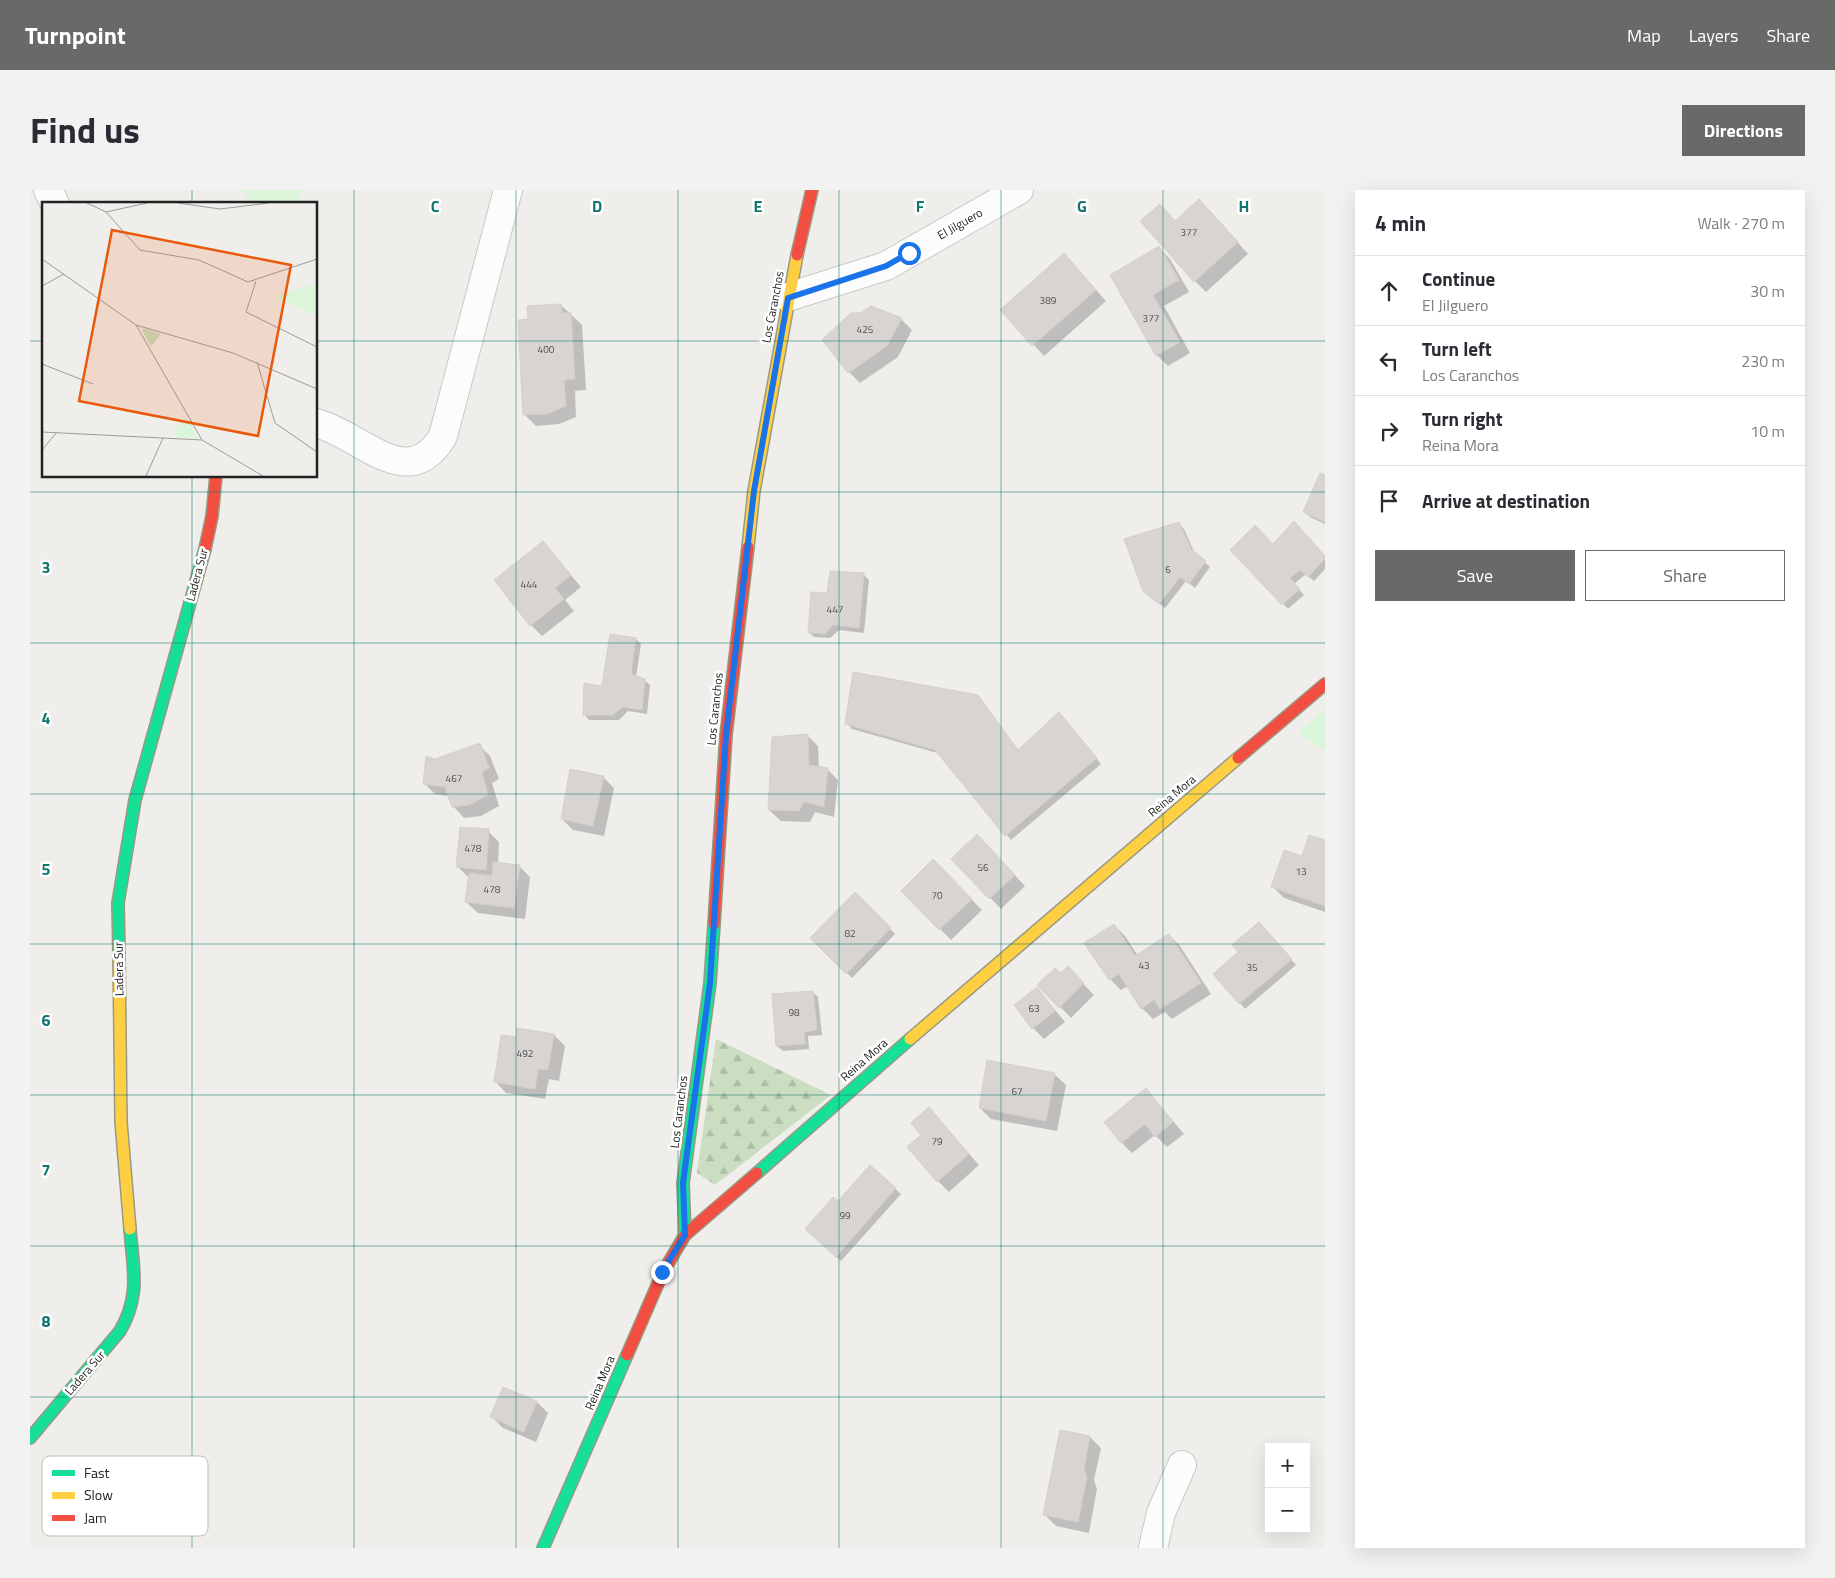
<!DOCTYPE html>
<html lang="en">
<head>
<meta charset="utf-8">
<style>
	body { margin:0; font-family:"Titillium Web",sans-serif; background:#f2f2f3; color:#2b2b33 }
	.controls { position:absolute; right:15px; bottom:15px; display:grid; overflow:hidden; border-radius:0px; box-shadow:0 5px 20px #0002 }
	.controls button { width:45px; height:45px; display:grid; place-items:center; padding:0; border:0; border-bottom:1px solid #e1e1e2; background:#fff; color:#2b2b33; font:25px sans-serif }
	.stop { position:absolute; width:15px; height:15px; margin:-11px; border:4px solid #1a73e8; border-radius:50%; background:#fff }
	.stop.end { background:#1a73e8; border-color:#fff; box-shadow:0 1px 5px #0008 }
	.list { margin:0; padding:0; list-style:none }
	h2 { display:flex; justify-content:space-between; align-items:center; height:65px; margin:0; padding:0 20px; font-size:21px }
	h2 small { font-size:16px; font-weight:400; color:#7c7c81 }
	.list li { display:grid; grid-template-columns:32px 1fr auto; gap:15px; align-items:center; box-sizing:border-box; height:70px; padding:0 20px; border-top:1px solid #e1e1e2 }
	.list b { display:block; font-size:19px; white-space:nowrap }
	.list p { margin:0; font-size:16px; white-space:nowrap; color:#7c7c81 }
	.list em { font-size:16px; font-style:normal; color:#7c7c81 }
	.actions { display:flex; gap:10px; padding:15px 20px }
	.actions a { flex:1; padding:11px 0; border:1px solid #6a6968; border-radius:0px; text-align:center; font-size:18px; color:#6a6968 }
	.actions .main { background:#6a6968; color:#fff }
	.icon { flex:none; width:28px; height:28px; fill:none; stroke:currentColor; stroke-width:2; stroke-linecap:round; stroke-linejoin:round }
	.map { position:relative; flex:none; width:1295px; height:1358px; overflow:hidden; border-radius:0px }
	header { display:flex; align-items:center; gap:30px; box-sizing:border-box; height:70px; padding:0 25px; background:#6a6968; color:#fff }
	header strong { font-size:24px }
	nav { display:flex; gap:28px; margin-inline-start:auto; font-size:18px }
	.intro { display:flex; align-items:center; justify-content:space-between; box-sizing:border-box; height:120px; padding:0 30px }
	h1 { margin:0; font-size:35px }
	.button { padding:12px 22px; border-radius:0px; background:#6a6968; color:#fff; font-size:18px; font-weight:700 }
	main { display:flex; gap:30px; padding:0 30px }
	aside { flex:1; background:#fff; border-radius:0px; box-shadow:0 5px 20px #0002 }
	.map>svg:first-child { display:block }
	.forest { fill:url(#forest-firs) }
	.park { fill:#daf5da }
	.shadow { fill:#0003 }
	.building { fill:#d7d4d2; stroke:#d3d0cc }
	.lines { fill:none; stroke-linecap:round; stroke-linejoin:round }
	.street-casing { stroke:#c9c8c7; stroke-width:30 }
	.fast-casing { stroke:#999a82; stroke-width:14 }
	.slow-casing { stroke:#999a82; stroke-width:14 }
	.jam-casing { stroke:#999a82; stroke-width:14 }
	.street { stroke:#fdfcfc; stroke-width:28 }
	.fast { stroke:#16e098; stroke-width:11 }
	.slow { stroke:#ffcf43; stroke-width:11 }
	.jam { stroke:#f24e42; stroke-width:11 }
	.route { stroke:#1a73e8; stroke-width:6 }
	.grid { fill:none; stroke:#0f766e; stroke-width:1; stroke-opacity:0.55 }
	.labels { text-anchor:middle; stroke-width:5; stroke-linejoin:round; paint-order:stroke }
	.number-label { font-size:10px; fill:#4f4e4e }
	.street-label { font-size:12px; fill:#222; stroke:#fff }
	.inset-road { fill:none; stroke:#9e9c9b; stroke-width:1 }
	.view { fill:#e8590c; fill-opacity:0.15; stroke:#e8590c; stroke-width:2.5 }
	.inset-edge { fill:none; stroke:#222; stroke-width:2.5 }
	.key { fill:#fff; stroke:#bdbdbd; stroke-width:1 }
	.key-label { font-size:14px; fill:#222 }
	.grid-label { font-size:16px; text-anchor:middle; font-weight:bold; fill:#0f766e; stroke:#fff; stroke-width:5; stroke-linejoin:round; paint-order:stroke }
</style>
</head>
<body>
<header>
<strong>Turnpoint</strong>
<nav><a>Map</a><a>Layers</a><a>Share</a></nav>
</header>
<div class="intro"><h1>Find us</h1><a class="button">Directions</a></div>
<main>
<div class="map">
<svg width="1295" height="1358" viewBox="0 0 1295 1358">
	<defs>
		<pattern id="forest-firs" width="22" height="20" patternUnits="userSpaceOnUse" patternTransform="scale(1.25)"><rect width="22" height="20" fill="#cbdec1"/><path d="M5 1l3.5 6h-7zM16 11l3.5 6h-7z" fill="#aebea6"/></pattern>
	</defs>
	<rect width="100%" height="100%" fill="#f0eeeb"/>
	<path class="forest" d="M 686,849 L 801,905 L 685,995 L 667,983 Z"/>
	<path class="park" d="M 213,0 L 271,0 L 268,14 L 221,14 Z
		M 1295,520 L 1295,561 L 1268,543 Z"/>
	<path class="shadow" d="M 1180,21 L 1218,64 L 1176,102 L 1165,91 L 1145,32 Z
		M 1129,58 L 1140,69 L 1159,102 L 1134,116 L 1160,163 L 1138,176 L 1127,165 L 1082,85 Z
		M 1045,76 L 1076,111 L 1014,166 L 972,120 Z
		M 531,115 L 552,135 L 556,200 L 545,201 L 546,227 L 529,234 L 506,236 L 495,225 L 499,130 Z
		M 871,129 L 882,140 L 868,167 L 830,193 L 819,182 Z
		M 1295,287 L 1295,334 L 1280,327 L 1275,322 Z
		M 1148,333 L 1154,339 L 1165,364 L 1180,377 L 1165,398 L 1156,391 L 1135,418 L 1120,406 Z
		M 513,352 L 551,397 L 535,410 L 544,421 L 512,446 L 501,435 Z
		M 1202,360 L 1295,367 L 1295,379 L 1284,391 L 1276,384 L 1264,394 L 1274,405 L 1258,419 Z
		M 834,385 L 839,390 L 834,443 L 809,440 L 800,448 L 784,447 L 779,442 L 798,404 Z
		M 606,449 L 611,454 L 606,487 L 614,490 L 620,495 L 617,524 L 598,521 L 589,530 L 559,530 L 554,524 Z
		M 947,506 L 989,561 L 1034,529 L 1071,574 L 981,650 L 911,564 L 822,539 L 817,533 Z
		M 777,545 L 788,556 L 789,578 L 797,579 L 808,590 L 804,627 L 785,622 L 780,632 L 751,631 L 739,620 Z
		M 449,555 L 460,566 L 469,589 L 462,593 L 469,616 L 451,626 L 434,628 L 423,616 L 419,606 L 405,604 L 394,593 L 405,570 Z
		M 573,587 L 584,598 L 574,646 L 543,640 L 532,629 Z
		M 458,641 L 469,652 L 468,674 L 489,676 L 500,687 L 495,729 L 448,723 L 436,712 L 439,688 L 428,677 Z
		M 1295,651 L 1295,722 L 1254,708 L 1243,697 L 1273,668 Z
		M 958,657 L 995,696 L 971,719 L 923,669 Z
		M 903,671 L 952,720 L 921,750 L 873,701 Z
		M 825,704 L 865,744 L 822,788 L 782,748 Z
		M 1084,735 L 1095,746 L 1108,766 L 1139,745 L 1150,756 L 1181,804 L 1142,829 L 1135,822 L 1123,829 L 1112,818 L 1098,796 L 1091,800 L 1080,789 Z
		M 1234,738 L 1266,775 L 1215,819 L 1185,784 Z
		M 1038,778 L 1064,805 L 1041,828 L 1009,795 L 1031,785 Z
		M 1007,798 L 1035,832 L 1014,849 L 1003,838 Z
		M 783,802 L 788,807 L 792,845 L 778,846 L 779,859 L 753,861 L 747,856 Z
		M 524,845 L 535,856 L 529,891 L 519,889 L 515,909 L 476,903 L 465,891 Z
		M 1024,884 L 1036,895 L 1027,941 L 961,929 L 950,918 Z
		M 1116,899 L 1154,944 L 1137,957 L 1125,945 L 1102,963 L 1091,952 Z
		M 899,919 L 949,975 L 919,1002 L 908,991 L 893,945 Z
		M 840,977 L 871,1004 L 811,1071 L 781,1044 Z
		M 473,1198 L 507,1212 L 518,1223 L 506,1252 L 473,1238 L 462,1227 Z
		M 1060,1247 L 1071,1258 L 1064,1290 L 1067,1299 L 1059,1343 L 1026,1336 L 1015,1325 Z"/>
	<path class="building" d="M 1169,9 L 1208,52 L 1164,92 L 1110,31 L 1130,14 L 1145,31 Z
		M 1129,56 L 1149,90 L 1123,105 L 1150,152 L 1126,166 L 1080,85 Z
		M 1034,63 L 1066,100 L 1002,156 L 970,120 Z
		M 531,114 L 532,123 L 541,123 L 545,189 L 534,190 L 536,216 L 517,224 L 493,225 L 488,130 L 498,129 L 497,116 Z
		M 841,116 L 872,128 L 857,156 L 818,183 L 792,150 L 821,123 L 831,123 Z
		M 1290,283 L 1295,285 L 1295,332 L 1273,322 Z
		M 1264,331 L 1295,366 L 1295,369 L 1278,387 L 1270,380 L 1260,388 L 1270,399 L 1252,415 L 1200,360 L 1225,335 L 1243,354 Z
		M 1149,332 L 1161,359 L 1176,371 L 1159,394 L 1150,387 L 1129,414 L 1113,401 L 1094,349 Z
		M 513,351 L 541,385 L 525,398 L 534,409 L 500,436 L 464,390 Z
		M 800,381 L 834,383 L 829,438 L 803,435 L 795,444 L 778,443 L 781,402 L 797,403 Z
		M 580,444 L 606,448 L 601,484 L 615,489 L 612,520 L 592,517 L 583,525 L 553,525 L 554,493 L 572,496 Z
		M 823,482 L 948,505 L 988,560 L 1029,522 L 1067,568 L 975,646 L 905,560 L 815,534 Z
		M 778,544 L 779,575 L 798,578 L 794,617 L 774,612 L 769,621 L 738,620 L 742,547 Z
		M 450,553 L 459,578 L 452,582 L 458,605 L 439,615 L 422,617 L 415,597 L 393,594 L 396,566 L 405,569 Z
		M 540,579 L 574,586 L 563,636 L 531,629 Z
		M 430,637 L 459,639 L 456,680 L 426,677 Z
		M 947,644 L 985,685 L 959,709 L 921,669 Z
		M 1279,645 L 1295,650 L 1295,716 L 1241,697 L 1254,660 L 1272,666 Z
		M 903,669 L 942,709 L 909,740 L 871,701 Z
		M 463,672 L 490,675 L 484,718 L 435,712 L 439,683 L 462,686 Z
		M 825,702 L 861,738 L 816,784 L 780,748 Z
		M 1229,732 L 1262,769 L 1209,814 L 1183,784 L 1208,762 L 1202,755 Z
		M 1084,734 L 1105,766 L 1139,744 L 1171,793 L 1130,819 L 1124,810 L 1111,819 L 1089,784 L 1079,790 L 1054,753 Z
		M 1038,776 L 1054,793 L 1029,818 L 1007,795 L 1025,778 L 1031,783 Z
		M 1007,797 L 1025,821 L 1002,839 L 984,815 Z
		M 783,801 L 787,840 L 774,842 L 775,854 L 746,856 L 742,804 Z
		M 487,838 L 524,844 L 518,880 L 508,879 L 505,899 L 464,892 L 471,845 L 486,847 Z
		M 957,870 L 1025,883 L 1016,931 L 949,918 Z
		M 1116,898 L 1143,932 L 1125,947 L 1115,934 L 1091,953 L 1074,932 Z
		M 899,917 L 939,964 L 907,992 L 877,957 L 891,945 L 881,933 Z
		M 840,975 L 866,998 L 806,1067 L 775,1039 L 803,1007 L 808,1011 Z
		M 473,1197 L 507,1211 L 494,1242 L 460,1227 Z
		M 1030,1240 L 1060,1246 L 1054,1279 L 1057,1287 L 1048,1332 L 1013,1325 Z"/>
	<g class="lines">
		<defs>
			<path id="street" d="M 18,0 L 25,14
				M 758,107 L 856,76 L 989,0
				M 286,233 C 332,245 378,305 413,246 L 478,0
				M 1123,1358 L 1131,1323 L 1152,1275"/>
			<path id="fast" d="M 89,765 L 88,713 L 105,610 L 175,359
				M 727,983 L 880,849
				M 655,1045 L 653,993 L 680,793 L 684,734
				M 0,1248 L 90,1141 C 111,1105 103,1079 100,1039
				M 513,1358 L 597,1165"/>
			<path id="slow" d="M 718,357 L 724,301 L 767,65
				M 89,765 L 91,932 L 100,1039
				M 880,849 L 1208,568"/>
			<path id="jam" d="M 767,65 L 782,0
				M 175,359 L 182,326 L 186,286
				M 1208,568 L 1295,494
				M 684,734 L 696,545 L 718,357
				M 597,1165 L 633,1082 L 655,1045 L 727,983"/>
		</defs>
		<use href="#street" class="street-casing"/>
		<use href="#fast" class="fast-casing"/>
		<use href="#slow" class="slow-casing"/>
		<use href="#jam" class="jam-casing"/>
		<use href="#street" class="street"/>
		<use href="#fast" class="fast"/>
		<use href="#slow" class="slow"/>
		<use href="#jam" class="jam"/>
	</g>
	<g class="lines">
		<path class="route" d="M 632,1082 L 655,1045 L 653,993 L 680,793 L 696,545 L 724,301 L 758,108 L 856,76 L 879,63"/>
	</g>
	<path class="grid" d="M 162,0 L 162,14M 324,0 L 324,1358M 486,0 L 486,1358M 648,0 L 648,1358M 809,0 L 809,1358M 971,0 L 971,1358M 1133,0 L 1133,1358M 0,151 L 14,151M 286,151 L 1295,151M 162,286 L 162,1358M 0,302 L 1295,302M 0,453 L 1295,453M 0,604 L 1295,604M 0,754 L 1295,754M 0,905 L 1295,905M 0,1056 L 1295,1056M 0,1207 L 1295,1207"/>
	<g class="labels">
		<g class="number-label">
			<text x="1159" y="46">377</text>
			<text x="1018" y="114">389</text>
			<text x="1121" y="132">377</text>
			<text x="835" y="143">425</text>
			<text x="516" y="163">400</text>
			<text x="1138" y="383">6</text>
			<text x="499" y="398">444</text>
			<text x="805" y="423">447</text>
			<text x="424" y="592">467</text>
			<text x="443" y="662">478</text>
			<text x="953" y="681">56</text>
			<text x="1271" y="685">13</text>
			<text x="462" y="703">478</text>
			<text x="907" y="709">70</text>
			<text x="820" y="747">82</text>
			<text x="1114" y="779">43</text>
			<text x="1222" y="781">35</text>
			<text x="1004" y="822">63</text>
			<text x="764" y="826">98</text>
			<text x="495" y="867">492</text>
			<text x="987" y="905">67</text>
			<text x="907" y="955">79</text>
			<text x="815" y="1029">99</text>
		</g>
		<g class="street-label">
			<text transform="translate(930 34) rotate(-30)" y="4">El Jilguero</text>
			<text transform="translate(743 117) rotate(-79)" y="4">Los Caranchos</text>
			<text transform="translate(167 385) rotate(-75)" y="4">Ladera Sur</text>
			<text transform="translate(685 519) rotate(-84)" y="4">Los Caranchos</text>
			<text transform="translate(1142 606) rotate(-40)" y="4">Reina Mora</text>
			<text transform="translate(89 779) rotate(-91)" y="4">Ladera Sur</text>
			<text transform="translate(834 870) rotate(-41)" y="4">Reina Mora</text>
			<text transform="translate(649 922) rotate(-83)" y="4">Los Caranchos</text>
			<text transform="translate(55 1183) rotate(-49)" y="4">Ladera Sur</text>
			<text transform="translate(570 1193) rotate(-67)" y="4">Reina Mora</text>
		</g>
	</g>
	<g transform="translate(12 12)">
		<rect width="275" height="275" fill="#f0eeeb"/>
		<path d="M 102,126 L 119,132 L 109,145 L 100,128 Z" fill="#cbdec1"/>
		<path d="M 275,82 L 275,114 L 232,94 ZM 145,216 L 156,236 L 134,235 L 134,227 Z" fill="#daf5da"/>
		<path class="inset-road" d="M 45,1 L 64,10 L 98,48 L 157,58 L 206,80 L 275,57M 136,1 L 178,7 L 227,1M 64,10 L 105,1M 0,57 L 94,123 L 160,238M 214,79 L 204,110 L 275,145M 0,84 L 22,72M 94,123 L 191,151 L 275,187M 215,160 L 233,221 L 275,250M 0,162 L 51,182M 0,230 L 160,238 L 221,274M 0,248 L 15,230M 104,274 L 121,236"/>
		<path class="view" d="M 70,28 L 249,63 L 216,234 L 37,199 Z"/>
		<rect width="275" height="275" class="inset-edge"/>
	</g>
	<rect x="12" y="1266" width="166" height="80" rx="8" class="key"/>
	<rect x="22" y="1280" width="23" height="6" fill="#16e098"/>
	<rect x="22" y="1302" width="23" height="7" fill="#ffcf43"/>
	<rect x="22" y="1325" width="23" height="6" fill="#f24e42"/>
	<g class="key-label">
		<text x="54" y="1288">Fast</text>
		<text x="54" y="1310">Slow</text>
		<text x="54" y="1333">Jam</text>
	</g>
	<g class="grid-label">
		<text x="405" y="22">C</text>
		<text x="567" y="22">D</text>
		<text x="728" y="22">E</text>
		<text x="890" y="22">F</text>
		<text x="1052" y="22">G</text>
		<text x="1214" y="22">H</text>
		<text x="16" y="383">3</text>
		<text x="16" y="534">4</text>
		<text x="16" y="685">5</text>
		<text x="16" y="836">6</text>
		<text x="16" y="986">7</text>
		<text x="16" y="1137">8</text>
	</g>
</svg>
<div class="controls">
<button>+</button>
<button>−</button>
</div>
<div class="stop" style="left:879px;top:63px"></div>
<div class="stop end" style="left:632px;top:1082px"></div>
</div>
<aside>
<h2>4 min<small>Walk · 270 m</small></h2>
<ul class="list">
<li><svg class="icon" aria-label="ahead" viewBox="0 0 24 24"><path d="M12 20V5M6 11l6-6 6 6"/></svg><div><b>Continue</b><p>El Jilguero</p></div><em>30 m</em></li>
<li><svg class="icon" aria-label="left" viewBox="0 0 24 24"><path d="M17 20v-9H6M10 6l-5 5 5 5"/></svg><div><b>Turn left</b><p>Los Caranchos</p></div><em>230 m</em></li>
<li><svg class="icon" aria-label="right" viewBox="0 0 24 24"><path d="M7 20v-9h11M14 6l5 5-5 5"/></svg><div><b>Turn right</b><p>Reina Mora</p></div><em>10 m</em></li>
<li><svg class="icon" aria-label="arrive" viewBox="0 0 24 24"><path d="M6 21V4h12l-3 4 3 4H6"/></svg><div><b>Arrive at destination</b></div></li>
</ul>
<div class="actions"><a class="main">Save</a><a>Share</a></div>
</aside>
</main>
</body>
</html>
